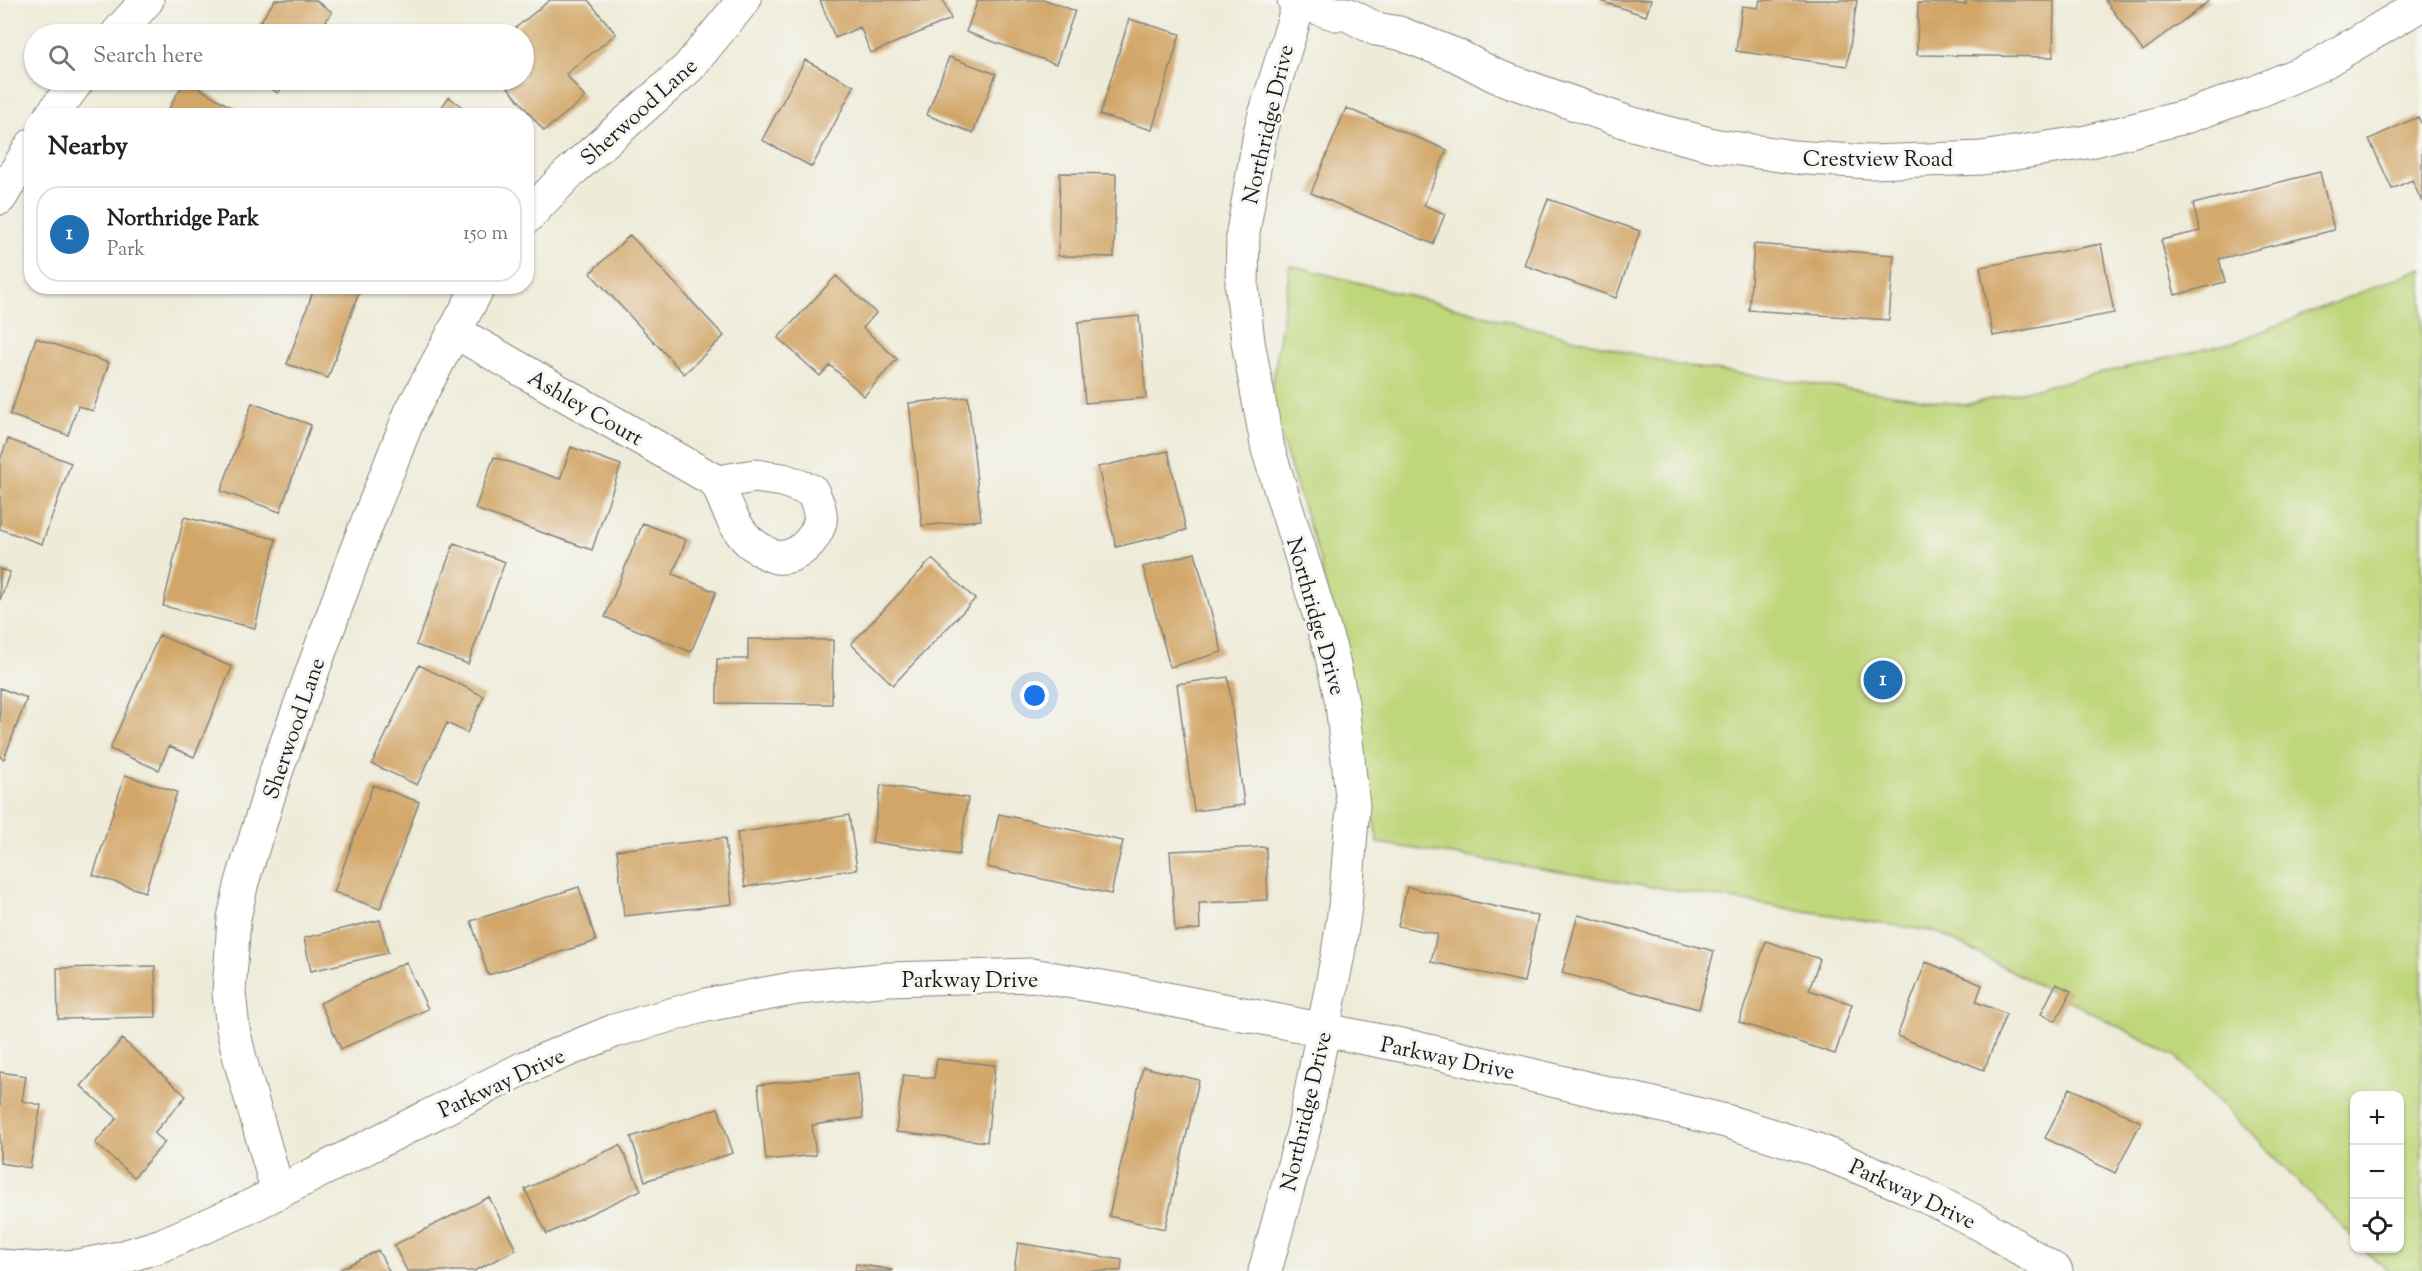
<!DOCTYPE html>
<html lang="en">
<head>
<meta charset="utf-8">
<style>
	body { margin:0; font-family:"Sorts Mill Goudy",serif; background:#f6f6f6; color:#222 }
	.controls { position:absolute; right:18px; bottom:18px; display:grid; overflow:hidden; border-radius:12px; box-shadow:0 2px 4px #0004 }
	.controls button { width:54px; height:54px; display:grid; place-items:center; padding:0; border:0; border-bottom:2px solid #e0e0e0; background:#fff; color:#222; font:30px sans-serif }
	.you { position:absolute; left:1035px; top:696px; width:21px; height:21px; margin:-15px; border:4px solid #fff; border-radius:50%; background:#1a73e8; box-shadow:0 0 0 9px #1a73e833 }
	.badge { display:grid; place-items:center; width:39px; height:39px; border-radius:50%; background:#1f6fb2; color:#fff; font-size:20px; font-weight:700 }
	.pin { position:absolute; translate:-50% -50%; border:3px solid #fff; box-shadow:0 2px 6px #0006 }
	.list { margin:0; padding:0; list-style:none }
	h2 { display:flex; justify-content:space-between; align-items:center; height:78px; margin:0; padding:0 24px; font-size:26px }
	h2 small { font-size:20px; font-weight:400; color:#767676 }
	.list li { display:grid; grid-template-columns:39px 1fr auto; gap:18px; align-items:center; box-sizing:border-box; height:96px; margin:0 12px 12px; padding:0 12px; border:2px solid #e0e0e0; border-radius:24px }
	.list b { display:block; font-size:22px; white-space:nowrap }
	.list p { margin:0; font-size:20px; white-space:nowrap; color:#767676 }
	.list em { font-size:20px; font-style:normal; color:#767676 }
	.icon { flex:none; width:33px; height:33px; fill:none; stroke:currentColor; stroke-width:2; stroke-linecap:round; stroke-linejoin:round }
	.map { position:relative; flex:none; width:2422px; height:1271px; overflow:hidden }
	.search { position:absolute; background:#fff; box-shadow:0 2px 4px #0004; left:24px; top:24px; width:510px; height:66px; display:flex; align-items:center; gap:15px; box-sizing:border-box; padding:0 21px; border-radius:33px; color:#767676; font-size:22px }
	.panel { position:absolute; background:#fff; box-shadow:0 2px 4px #0004; left:24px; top:108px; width:510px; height:186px; border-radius:24px }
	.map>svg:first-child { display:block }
	.green { fill:#bfd67a; stroke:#6e794b; stroke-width:1.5 }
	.building { fill:#d2a668 }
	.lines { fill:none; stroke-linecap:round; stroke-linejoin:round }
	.minor-casing { stroke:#85847a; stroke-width:35 }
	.minor { stroke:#fff; stroke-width:33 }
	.labels { text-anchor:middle; stroke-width:6; stroke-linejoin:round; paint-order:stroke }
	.street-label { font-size:22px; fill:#1c1c1c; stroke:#f6f6f2 }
</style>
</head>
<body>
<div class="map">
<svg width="2422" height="1271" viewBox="0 0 2422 1271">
	<rect width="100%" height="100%" fill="#f6f6f2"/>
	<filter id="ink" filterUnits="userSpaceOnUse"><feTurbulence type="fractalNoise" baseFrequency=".0167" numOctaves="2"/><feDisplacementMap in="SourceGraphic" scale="12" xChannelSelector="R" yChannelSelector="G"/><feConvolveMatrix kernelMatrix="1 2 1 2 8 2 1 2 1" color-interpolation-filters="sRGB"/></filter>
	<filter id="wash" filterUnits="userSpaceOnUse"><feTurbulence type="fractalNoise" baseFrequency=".008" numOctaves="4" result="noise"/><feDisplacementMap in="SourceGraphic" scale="24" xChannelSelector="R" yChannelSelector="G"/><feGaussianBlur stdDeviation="1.35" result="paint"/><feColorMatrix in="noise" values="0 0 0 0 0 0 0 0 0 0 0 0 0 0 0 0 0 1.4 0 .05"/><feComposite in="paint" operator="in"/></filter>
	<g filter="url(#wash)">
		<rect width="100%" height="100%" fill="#eeebd8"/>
		<path class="green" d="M 1290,265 L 1677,365 L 1965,405 L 2235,342 L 2422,268 L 2422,1271 L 2388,1271 L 2364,1249 L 2400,1248 L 2400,1096 L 2354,1096 L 2354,1239 L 2175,1056 L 1937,932 L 1378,843 L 1319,557 L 1270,403 Z"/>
		<g id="blocks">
			<path class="building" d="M 275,0 L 315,0 L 332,12 L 317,34 L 252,34 Z
				M 550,0 L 588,0 L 616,34 L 566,74 L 585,98 L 544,131 L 502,80 L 524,80 L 524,34 L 508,34 Z
				M 820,0 L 943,0 L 951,19 L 871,53 L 860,27 L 835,38 Z
				M 978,0 L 1046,0 L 1075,11 L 1056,64 L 966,32 Z
				M 1597,0 L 1651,0 L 1646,16 Z
				M 1760,0 L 1857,0 L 1847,66 L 1736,51 L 1742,6 L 1758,8 Z
				M 1966,0 L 2054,0 L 2053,57 L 1917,55 L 1918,3 L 1966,4 Z
				M 2105,0 L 2210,0 L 2143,51 Z
				M 1129,19 L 1180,34 L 1152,130 L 1100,115 Z
				M 949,57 L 996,74 L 973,133 L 927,115 Z
				M 805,60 L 854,86 L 812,167 L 762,140 Z
				M 185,80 L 243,114 L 242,116 L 165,116 Z
				M 257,80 L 287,80 L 278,93 Z
				M 449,97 L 474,116 L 435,116 Z
				M 1346,108 L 1447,150 L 1424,205 L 1445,214 L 1433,244 L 1311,193 Z
				M 2418,117 L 2422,125 L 2422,202 L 2412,180 L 2392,189 L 2369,139 Z
				M 2320,172 L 2334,230 L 2219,259 L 2225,282 L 2175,295 L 2161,240 L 2200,231 L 2193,204 Z
				M 1060,173 L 1116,174 L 1114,257 L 1058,256 Z
				M 1548,199 L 1640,231 L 1616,298 L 1524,265 Z
				M 630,235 L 724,336 L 684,374 L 590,273 Z
				M 1754,244 L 1894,255 L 1889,320 L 1749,310 Z
				M 2101,244 L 2114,313 L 1993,336 L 1980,267 Z
				M 836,276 L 876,313 L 863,328 L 897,359 L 864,396 L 830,365 L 820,376 L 778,338 Z
				M 315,286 L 361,287 L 328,378 L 287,364 Z
				M 1139,316 L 1146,398 L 1085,403 L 1078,322 Z
				M 36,338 L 109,363 L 93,411 L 78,406 L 68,435 L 10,415 Z
				M 968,397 L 981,520 L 922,526 L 909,403 Z
				M 252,403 L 311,425 L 280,512 L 221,491 Z
				M 8,439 L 71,463 L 42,544 L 0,529 L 0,460 Z
				M 571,447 L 621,465 L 592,550 L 475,509 L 494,457 L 560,479 Z
				M 1168,451 L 1186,530 L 1116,547 L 1098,467 Z
				M 184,517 L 276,539 L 255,628 L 163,606 Z
				M 643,523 L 686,540 L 673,574 L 716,592 L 691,652 L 605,617 Z
				M 454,543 L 505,562 L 468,664 L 416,645 Z
				M 1195,553 L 1222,652 L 1170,667 L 1143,567 Z
				M 932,559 L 975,599 L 893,685 L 851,644 Z
				M 0,569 L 10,572 L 0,600 Z
				M 159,635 L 232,667 L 194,757 L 169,746 L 159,770 L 110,749 Z
				M 748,639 L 833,640 L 832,704 L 717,703 L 717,659 L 748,659 Z
				M 419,665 L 484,696 L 467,733 L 447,723 L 417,785 L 372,764 Z
				M 1228,677 L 1244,805 L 1194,811 L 1177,684 Z
				M 0,688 L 27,698 L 4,759 L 0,757 Z
				M 125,775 L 177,792 L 145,892 L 93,875 Z
				M 373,785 L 419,802 L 380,909 L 334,892 Z
				M 881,785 L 968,798 L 959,855 L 872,842 Z
				M 999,814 L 1123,841 L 1111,894 L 987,867 Z
				M 849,815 L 857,869 L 745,887 L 737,833 Z
				M 725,838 L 732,904 L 624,916 L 617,850 Z
				M 1266,847 L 1268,900 L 1199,903 L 1200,929 L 1175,931 L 1170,851 Z
				M 579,887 L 596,941 L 488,975 L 471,921 Z
				M 1407,887 L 1538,916 L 1524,982 L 1431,962 L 1437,934 L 1398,926 Z
				M 1578,915 L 1714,951 L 1699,1009 L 1562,973 Z
				M 380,920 L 388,953 L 311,971 L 304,938 Z
				M 1766,941 L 1820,959 L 1809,990 L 1852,1004 L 1835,1054 L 1739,1022 Z
				M 406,962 L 428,1009 L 341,1049 L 320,1003 Z
				M 1926,962 L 1982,985 L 1976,1002 L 2006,1014 L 1984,1070 L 1897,1036 Z
				M 155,966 L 156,1017 L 58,1019 L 57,968 Z
				M 2056,984 L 2071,991 L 2056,1021 L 2041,1014 Z
				M 122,1039 L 186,1096 L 154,1133 L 165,1142 L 134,1177 L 95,1143 L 117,1118 L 81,1086 Z
				M 937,1059 L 995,1065 L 987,1142 L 896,1132 L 903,1075 L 934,1078 Z
				M 1143,1067 L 1199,1080 L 1165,1229 L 1109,1216 Z
				M 0,1072 L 26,1076 L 22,1101 L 41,1105 L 30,1168 L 0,1163 Z
				M 858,1073 L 863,1118 L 812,1125 L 816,1155 L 766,1160 L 758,1085 Z
				M 2070,1088 L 2141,1122 L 2115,1173 L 2045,1138 Z
				M 718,1108 L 733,1153 L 645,1181 L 631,1137 Z
				M 620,1145 L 641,1190 L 547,1234 L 525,1189 Z
				M 489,1197 L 516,1250 L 474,1271 L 407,1271 L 394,1245 Z
				M 1018,1243 L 1122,1260 L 1121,1271 L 1014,1271 Z
				M 378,1250 L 389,1271 L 337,1271 Z
				M 856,1264 L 892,1270 L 892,1271 L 855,1271 Z"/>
		</g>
	</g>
	<g filter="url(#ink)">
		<use href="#blocks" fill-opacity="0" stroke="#85847a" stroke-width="1.5"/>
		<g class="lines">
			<defs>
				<path id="minor" d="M 1294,0 L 1336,14 L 1347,14 L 1376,29 L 1399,33 L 1458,56 L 1496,76 L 1629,123 L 1713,145 L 1793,157 L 1870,162 L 1982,158 L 2087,142 L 2188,116 L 2254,93 L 2319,65 L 2422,4
					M 117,34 L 147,0
					M 51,116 L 78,80
					M 0,198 L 32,145
					M 526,218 L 568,174 L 688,68 L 744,0
					M 454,331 L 717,482
					M 755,476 L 783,480 L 812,491 C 816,500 822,511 820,522 C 815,541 796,560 776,557 C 770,556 760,549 755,546 C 735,533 726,503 717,482 Z
					M 278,1192 L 241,1063 L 233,1029 L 229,993 L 234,918 L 242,882 L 276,772 L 355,554 L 411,412 L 479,286
					M 0,1266 L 37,1269 L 79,1266 L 120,1258 L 162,1245 L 243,1210 L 522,1069 L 614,1031 L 706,1005 L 797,988 L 889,979 L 1032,975 L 1131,992 L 1416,1048 L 1726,1121 L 1817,1150 L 1905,1186 L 1984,1226 L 2056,1271
					M 1265,1271 L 1304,1128 L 1338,954 L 1345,907 L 1353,806 L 1342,703 L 1331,652 L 1268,449 L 1248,342 L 1242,287 L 1243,232 L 1261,128 L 1300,0"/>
			</defs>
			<use href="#minor" class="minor-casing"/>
			<use href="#minor" class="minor"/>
		</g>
	</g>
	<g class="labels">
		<g class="street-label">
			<text transform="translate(638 111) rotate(-42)" y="8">Sherwood Lane</text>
			<text transform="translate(1267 124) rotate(-77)" y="8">Northridge Drive</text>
			<text x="1878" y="166">Crestview Road</text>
			<text transform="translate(586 407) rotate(30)" y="8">Ashley Court</text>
			<text transform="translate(1317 616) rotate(74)" y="8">Northridge Drive</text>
			<text transform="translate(293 728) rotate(-71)" y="8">Sherwood Lane</text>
			<text x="970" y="987">Parkway Drive</text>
			<text transform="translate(1448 1057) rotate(12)" y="8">Parkway Drive</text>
			<text transform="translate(501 1082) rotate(-25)" y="8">Parkway Drive</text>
			<text transform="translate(1305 1111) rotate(-77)" y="8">Northridge Drive</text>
			<text transform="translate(1913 1193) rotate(25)" y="8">Parkway Drive</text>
		</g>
	</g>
</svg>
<div class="controls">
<button>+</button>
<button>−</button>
<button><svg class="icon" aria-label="locate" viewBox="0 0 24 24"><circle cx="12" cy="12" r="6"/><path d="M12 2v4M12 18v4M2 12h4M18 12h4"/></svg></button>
</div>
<div class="you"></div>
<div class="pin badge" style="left:1883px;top:680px">1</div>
<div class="search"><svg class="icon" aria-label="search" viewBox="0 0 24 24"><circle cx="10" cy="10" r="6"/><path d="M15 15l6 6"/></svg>Search here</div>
<section class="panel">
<h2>Nearby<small></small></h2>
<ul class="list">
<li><span class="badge">1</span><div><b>Northridge Park</b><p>Park</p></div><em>150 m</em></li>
</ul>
</section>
</div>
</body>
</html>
